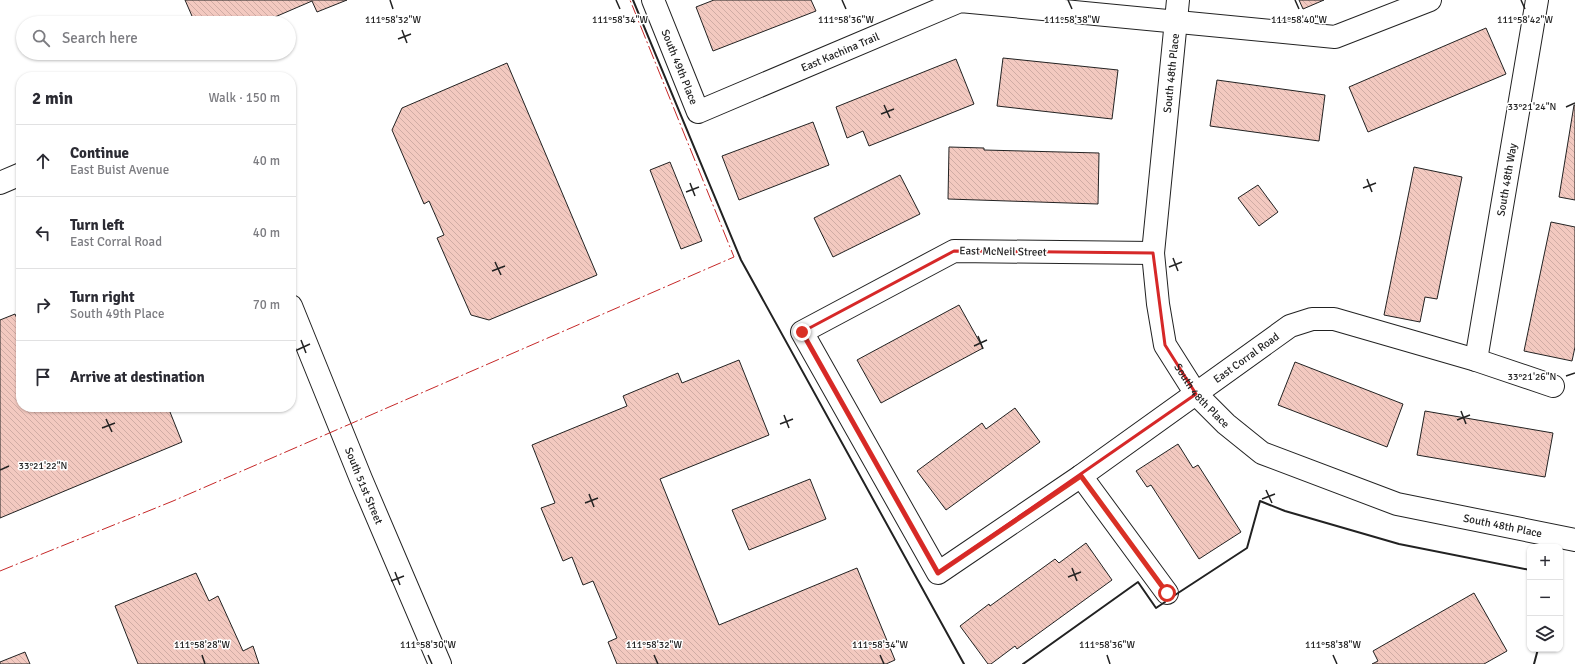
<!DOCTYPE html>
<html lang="en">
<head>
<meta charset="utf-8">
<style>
	body { margin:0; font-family:Signika,sans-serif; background:#f2f2f3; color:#2b2b33 }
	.controls { position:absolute; right:12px; bottom:12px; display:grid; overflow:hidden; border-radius:8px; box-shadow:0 1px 3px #0004 }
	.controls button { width:36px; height:36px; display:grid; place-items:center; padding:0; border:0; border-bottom:1px solid #e1e1e2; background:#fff; color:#2b2b33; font:20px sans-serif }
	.stop { position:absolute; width:12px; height:12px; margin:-9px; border:3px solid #d93025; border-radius:50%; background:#fff }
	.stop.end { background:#d93025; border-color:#fff; box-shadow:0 1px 4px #0008 }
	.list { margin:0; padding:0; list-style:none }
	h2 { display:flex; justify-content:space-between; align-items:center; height:52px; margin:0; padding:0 16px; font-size:17px }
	h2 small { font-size:13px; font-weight:400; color:#7c7c81 }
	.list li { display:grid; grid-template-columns:26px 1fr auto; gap:12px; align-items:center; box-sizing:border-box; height:72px; padding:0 16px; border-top:1px solid #e1e1e2 }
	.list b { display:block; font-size:15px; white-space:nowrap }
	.list p { margin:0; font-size:13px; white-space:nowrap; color:#7c7c81 }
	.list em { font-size:13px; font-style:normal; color:#7c7c81 }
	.icon { flex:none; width:22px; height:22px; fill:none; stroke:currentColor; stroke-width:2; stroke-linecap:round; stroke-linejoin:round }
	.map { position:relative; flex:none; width:1575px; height:664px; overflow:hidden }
	.search { position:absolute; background:#fff; box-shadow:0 1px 3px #0004; left:16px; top:16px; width:280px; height:44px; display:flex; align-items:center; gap:10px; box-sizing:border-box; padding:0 14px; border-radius:22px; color:#7c7c81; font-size:15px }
	.panel { position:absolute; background:#fff; box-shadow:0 1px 3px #0004; left:16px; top:72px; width:280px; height:340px; border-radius:16px }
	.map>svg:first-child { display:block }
	.building { fill:url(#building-back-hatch); stroke:#222 }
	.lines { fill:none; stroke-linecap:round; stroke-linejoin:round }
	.minor-casing { stroke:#222; stroke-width:24 }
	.minor { stroke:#fff; stroke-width:22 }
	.wall { stroke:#222; stroke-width:2 }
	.power { stroke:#c62828; stroke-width:1; stroke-dasharray:14 3 2 3; stroke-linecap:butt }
	.route { stroke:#d93025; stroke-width:5 }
	.marked { fill:none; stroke:#d62828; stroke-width:3; stroke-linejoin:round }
	.ticks { fill:none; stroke:#222; stroke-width:1.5 }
	.labels { text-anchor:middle; stroke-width:3; stroke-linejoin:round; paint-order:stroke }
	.street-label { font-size:11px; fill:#222; stroke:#fff }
	.ticks-label { font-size:10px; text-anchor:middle; fill:#222; stroke:#fff; stroke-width:3; stroke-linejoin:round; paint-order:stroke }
</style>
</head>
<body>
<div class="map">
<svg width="1575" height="664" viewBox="0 0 1575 664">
	<defs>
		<pattern id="building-back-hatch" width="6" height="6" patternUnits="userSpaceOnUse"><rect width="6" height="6" fill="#f3c9c0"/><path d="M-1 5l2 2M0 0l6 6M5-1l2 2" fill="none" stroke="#d0aca5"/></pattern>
	</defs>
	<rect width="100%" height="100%" fill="#fff"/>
	<path class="building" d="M 185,0 L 347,0 L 317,12 L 312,1 L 261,23 L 195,23 Z
		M 714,0 L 811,0 L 816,11 L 713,51 L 696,7 Z
		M 1299,0 L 1324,0 L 1303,9 Z
		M 1486,28 L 1506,74 L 1368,132 L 1349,87 Z
		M 1003,58 L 1118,70 L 1112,119 L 997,106 Z
		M 956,59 L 974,104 L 869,146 L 863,131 L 847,138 L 836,107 Z
		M 507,63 L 597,275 L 489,320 L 471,315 L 437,238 L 444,235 L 429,201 L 424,204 L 392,130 L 402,108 Z
		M 1217,80 L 1325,95 L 1319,141 L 1210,126 Z
		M 1574,105 L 1575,105 L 1575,200 L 1559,197 Z
		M 813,122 L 829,165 L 739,200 L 722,156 Z
		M 949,147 L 984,148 L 984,150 L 1099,153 L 1098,204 L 948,199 Z
		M 670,162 L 702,241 L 681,249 L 650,170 Z
		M 1414,167 L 1462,177 L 1437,299 L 1425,297 L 1420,322 L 1384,315 Z
		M 900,175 L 920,214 L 833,257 L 814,218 Z
		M 1258,185 L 1278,212 L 1259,226 L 1238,198 Z
		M 1551,222 L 1575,227 L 1575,347 L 1572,361 L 1524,351 Z
		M 959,305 L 983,348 L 881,403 L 857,360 Z
		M 15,314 L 18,321 L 21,320 L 21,407 L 168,407 L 182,442 L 0,518 L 0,320 Z
		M 739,360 L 769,435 L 660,479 L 719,625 L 857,568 L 895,660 L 886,664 L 617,664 L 608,642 L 617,638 L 593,581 L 583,585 L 572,557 L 563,561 L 541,508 L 555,503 L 532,445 L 627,406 L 623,396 L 678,373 L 682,383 Z
		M 1295,362 L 1403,404 L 1387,447 L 1278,405 Z
		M 1015,408 L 1040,442 L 946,510 L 917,471 L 982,423 L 986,429 Z
		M 1425,411 L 1553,433 L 1545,477 L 1417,455 Z
		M 1178,444 L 1193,468 L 1198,465 L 1241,532 L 1199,559 L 1151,485 L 1147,487 L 1136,471 Z
		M 810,479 L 826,519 L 749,550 L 732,510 Z
		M 1086,543 L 1112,580 L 1017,649 L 1015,646 L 991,664 L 988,664 L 960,626 L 989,604 L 990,606 L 1055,559 L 1059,563 Z
		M 196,573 L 209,601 L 218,596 L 243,651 L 253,646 L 259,664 L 138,664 L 115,606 Z
		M 1474,593 L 1507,651 L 1484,664 L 1372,664 L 1378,661 L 1373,651 Z
		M 25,652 L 30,664 L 0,664 L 0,662 Z"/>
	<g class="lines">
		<defs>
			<g id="minor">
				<path id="s1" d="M 653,0 L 698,112 L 960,1 L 1335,37 L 1430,0"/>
				<path id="s2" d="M 1178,0 L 1153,253 L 1158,304 L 1165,345 L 1196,394 L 1226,424 L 1262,453 L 1397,504 L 1575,540"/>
				<path d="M 0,183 L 21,174"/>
				<path id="s3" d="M 1153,253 L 954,251 L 802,332 L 938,573 L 1081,476 L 1290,326 L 1312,319 L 1334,319 L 1476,360 L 1553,386"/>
				<path id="s4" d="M 291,306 L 361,479 L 440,664"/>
				<path id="s5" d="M 1476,360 L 1537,0"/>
				<path d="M 1081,476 L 1167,593"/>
			</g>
		</defs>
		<use href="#minor" class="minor-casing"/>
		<use href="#minor" class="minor"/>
		<path class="wall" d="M 633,0 L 741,260 L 964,664
			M 1175,595 L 1247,548 L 1260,501 L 1285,511 L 1399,544 L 1530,570
			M 1023,664 L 1138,582 L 1156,608 L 1165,602
			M 1534,664 L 1538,649"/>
		<path class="power" d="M 0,571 L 173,501 L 734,257 L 630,0"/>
	</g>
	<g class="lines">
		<path class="route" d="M 802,332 L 938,573 L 1081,476 L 1167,593"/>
	</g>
	<path class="marked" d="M 954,251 L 1153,253 L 1165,345 L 1196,394 L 938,573 L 802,332 Z"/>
	<path class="ticks" d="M 390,0 L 393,9M 616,0 L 620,9M 842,0 L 846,9M 1068,0 L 1072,9M 1295,0 L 1299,9M 1521,0 L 1525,9M 402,30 L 407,43M 398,39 L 411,34M 884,105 L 890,118M 1566,107 L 1575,103M 881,114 L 894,109M 1367,179 L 1372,192M 690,183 L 695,196M 1363,188 L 1376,183M 686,192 L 699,187M 1173,258 L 1178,271M 495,262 L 501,275M 1169,267 L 1182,262M 492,271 L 505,266M 978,336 L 983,349M 301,340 L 306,353M 974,346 L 987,340M 297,350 L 310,344M 1566,376 L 1575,373M 1461,411 L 1466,424M 784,415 L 789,428M 106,419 L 112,432M 1457,420 L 1470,415M 780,424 L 793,419M 102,428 L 115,423M 0,470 L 9,466M 1266,490 L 1272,503M 589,494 L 594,507M 1262,499 L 1275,494M 585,503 L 598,498M 1072,568 L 1077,581M 395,572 L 400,585M 1068,577 L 1081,572M 391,581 L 404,576M 202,655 L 205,664M 428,655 L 432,664M 654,655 L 658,664M 880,655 L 884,664M 1107,655 L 1110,664M 1333,655 L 1337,664"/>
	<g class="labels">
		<g class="street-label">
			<text dy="4" stroke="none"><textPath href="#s1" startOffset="275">East Kachina Trail</textPath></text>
			<text dy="4" stroke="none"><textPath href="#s1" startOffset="72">South 49th Place</textPath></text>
			<text transform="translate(1171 73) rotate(-84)" y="4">South 48th Place</text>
			<text dy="4" stroke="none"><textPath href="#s5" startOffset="183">South 48th Way</textPath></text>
			<text transform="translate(1003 251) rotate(1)" y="4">East McNeil Street</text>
			<text dy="4" stroke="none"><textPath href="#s3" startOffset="1024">East Corral Road</textPath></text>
			<text dy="4" stroke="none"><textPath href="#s2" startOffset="410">South 48th Place</textPath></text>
			<text dy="4" stroke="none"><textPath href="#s4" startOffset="194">South 51st Street</textPath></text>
			<text dy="4" stroke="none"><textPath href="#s2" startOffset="746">South 48th Place</textPath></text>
		</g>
	</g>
	<g class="ticks-label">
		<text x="1525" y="23">111°58'42"W</text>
		<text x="393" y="23">111°58'32"W</text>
		<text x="1072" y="23">111°58'38"W</text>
		<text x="1299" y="23">111°58'40"W</text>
		<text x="620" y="23">111°58'34"W</text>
		<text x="846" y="23">111°58'36"W</text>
		<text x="1532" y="110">33°21'24"N</text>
		<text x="1532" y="380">33°21'26"N</text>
		<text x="43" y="469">33°21'22"N</text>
		<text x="202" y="648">111°58'28"W</text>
		<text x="428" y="648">111°58'30"W</text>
		<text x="654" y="648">111°58'32"W</text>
		<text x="880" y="648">111°58'34"W</text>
		<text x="1107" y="648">111°58'36"W</text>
		<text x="1333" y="648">111°58'38"W</text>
	</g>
</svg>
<div class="controls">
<button>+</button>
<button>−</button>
<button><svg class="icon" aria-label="layers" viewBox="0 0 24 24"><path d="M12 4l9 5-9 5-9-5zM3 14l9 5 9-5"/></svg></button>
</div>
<div class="stop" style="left:1167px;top:593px"></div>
<div class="stop end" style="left:802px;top:332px"></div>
<div class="search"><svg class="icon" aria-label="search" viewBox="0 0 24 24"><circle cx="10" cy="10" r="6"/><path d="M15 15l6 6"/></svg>Search here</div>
<section class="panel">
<h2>2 min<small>Walk · 150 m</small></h2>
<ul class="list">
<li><svg class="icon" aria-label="ahead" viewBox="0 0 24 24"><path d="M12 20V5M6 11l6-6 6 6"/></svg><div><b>Continue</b><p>East Buist Avenue</p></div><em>40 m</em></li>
<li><svg class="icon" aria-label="left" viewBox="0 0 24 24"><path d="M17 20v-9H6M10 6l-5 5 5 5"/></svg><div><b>Turn left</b><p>East Corral Road</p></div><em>40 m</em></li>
<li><svg class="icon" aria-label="right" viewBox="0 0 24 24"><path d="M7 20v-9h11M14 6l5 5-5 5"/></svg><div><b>Turn right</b><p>South 49th Place</p></div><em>70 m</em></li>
<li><svg class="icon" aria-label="arrive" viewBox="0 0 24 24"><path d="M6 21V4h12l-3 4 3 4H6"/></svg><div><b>Arrive at destination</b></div></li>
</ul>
</section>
</div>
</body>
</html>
